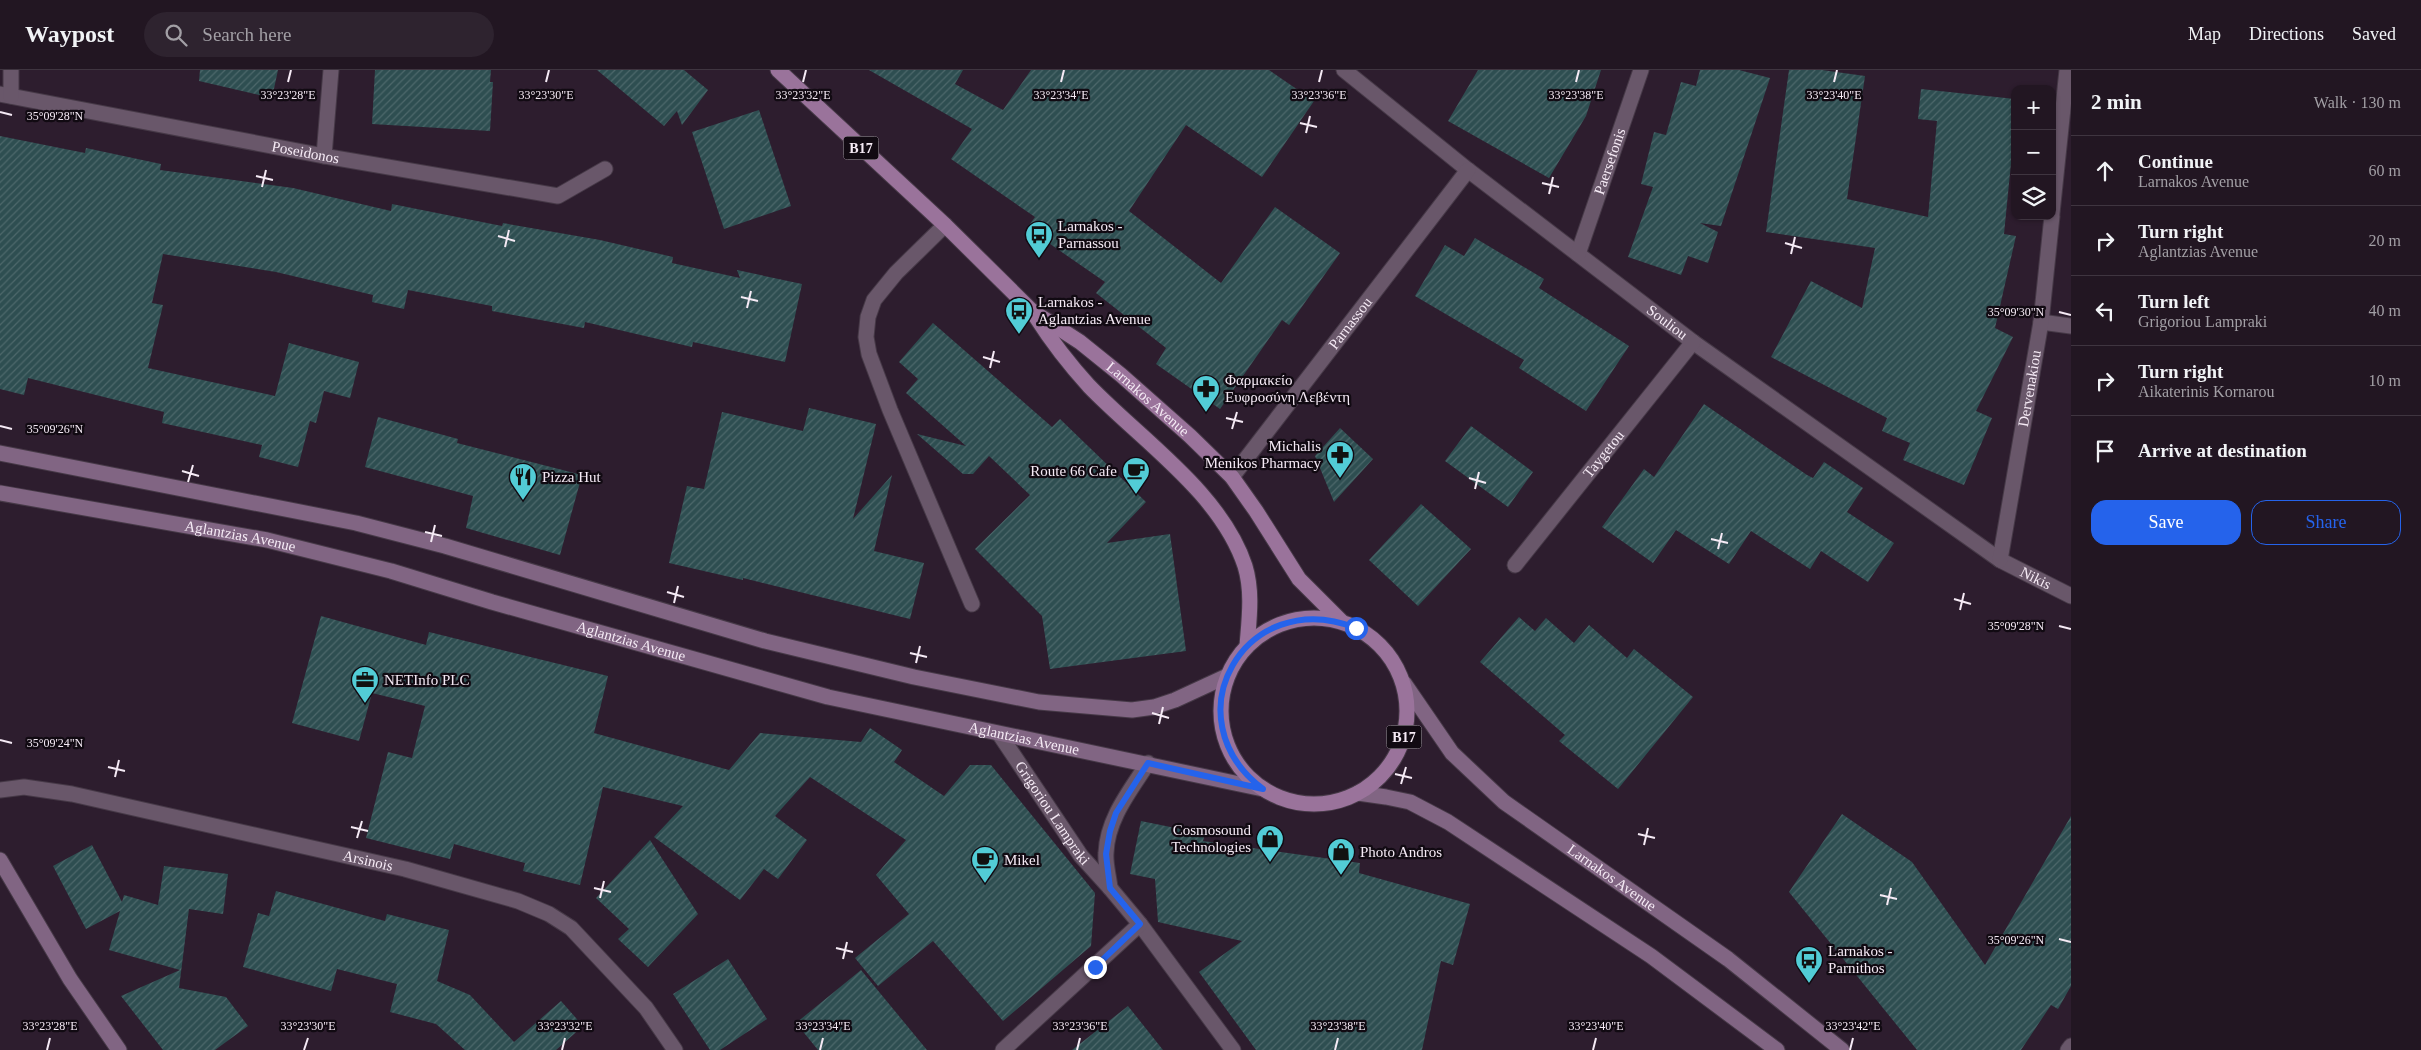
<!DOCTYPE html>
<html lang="en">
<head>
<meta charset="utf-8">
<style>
	body { margin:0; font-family:"Times New Roman",serif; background:#2e232f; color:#f1f3f6 }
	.controls { position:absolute; right:15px; top:15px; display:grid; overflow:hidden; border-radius:10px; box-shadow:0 1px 4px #0004 }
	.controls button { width:45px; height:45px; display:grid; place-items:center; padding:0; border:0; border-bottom:1px solid #3f3540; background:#221622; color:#f1f3f6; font:25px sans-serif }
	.stop { position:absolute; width:15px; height:15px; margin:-11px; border:4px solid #2563eb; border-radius:50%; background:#fff }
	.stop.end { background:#2563eb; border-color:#fff; box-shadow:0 1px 5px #0008 }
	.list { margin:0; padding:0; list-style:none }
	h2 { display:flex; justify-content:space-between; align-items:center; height:65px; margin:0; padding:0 20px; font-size:21px }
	h2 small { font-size:16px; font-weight:400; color:#a29fa5 }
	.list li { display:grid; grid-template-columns:32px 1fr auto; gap:15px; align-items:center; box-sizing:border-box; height:70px; padding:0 20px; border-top:1px solid #3f3540 }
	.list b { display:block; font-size:19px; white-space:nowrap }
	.list p { margin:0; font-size:16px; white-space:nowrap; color:#a29fa5 }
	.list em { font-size:16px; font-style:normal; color:#a29fa5 }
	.actions { display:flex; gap:10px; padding:15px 20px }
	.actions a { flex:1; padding:11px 0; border:1px solid #2563eb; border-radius:15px; text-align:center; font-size:18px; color:#2563eb }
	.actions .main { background:#2563eb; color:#fff }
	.icon { flex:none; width:28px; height:28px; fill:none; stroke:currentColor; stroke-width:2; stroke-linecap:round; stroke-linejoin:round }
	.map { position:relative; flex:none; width:2071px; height:980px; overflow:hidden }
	header { display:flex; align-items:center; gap:30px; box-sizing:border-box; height:70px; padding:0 25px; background:#221622; border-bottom:1px solid #3f3540 }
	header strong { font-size:24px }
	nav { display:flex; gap:28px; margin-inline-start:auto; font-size:18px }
	.search { width:350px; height:45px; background:#2e232f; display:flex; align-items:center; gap:12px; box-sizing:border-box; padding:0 18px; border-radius:28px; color:#a29fa5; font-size:19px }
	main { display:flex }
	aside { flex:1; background:#221622 }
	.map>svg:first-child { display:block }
	.building { fill:url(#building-hatch) }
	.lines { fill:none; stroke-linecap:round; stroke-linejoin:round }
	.street-casing { stroke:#463947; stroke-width:17 }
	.secondary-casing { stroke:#463947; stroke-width:17 }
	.primary-casing { stroke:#463947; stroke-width:17 }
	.street { stroke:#69576a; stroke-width:15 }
	.secondary { stroke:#816583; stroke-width:15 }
	.primary { stroke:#9a739b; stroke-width:15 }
	.route { stroke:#2563eb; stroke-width:6 }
	.ticks { fill:none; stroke:#f5eaf5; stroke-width:2 }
	.labels { text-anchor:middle; stroke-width:4.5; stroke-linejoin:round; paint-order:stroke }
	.shield { fill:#110a12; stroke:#b1a7b1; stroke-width:1 }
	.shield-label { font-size:14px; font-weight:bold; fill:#f5eaf5 }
	.street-label { font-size:15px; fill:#f5eaf5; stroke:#110a12 }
	.poi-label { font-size:15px; fill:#f5eaf5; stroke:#110a12; text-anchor:start }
	.ticks-label { font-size:12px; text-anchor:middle; fill:#f5eaf5; stroke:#110a12; stroke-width:4.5; stroke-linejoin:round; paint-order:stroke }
</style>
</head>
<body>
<header>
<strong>Waypost</strong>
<div class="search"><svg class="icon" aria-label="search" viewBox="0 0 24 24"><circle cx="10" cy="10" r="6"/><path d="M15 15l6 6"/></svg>Search here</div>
<nav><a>Map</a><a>Directions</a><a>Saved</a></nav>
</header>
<main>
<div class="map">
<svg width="2071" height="980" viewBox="0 0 2071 980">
	<defs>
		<pattern id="building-hatch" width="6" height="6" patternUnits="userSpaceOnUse" patternTransform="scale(1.25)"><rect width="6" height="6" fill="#2e4e51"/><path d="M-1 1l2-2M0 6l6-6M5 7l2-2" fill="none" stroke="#4d686b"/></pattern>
	</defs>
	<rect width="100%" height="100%" fill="#2d1d2e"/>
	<path class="building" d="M 200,0 L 278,0 L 272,28 L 199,11 Z
		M 375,0 L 491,0 L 490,12 L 493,12 L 490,61 L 372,54 Z
		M 597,0 L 684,0 L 708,20 L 682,55 L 677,41 L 664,56 Z
		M 869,0 L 963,0 L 955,14 L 1003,40 L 1031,0 L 1269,0 L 1314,31 L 1262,107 L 1186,55 L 1129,141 L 1221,213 L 1275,137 L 1340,183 L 1289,255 L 1282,250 L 1220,339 L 1156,294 L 1166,278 L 1096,223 L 1105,212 L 1027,158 L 1035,147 L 951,89 L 972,59 Z
		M 1478,0 L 1601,0 L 1586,46 L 1549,108 L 1448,51 Z
		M 1700,0 L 1739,0 L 1770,8 L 1721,156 L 1700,153 L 1718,162 L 1708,193 L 1688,186 L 1681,205 L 1628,187 L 1653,117 L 1641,114 L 1654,62 L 1666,65 L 1681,12 L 1696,16 Z
		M 1789,0 L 1822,0 L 1865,6 L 1847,129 L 1928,147 L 1937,51 L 1918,49 L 1921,19 L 2015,29 L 2015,53 L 2004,164 L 2016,166 L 1995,258 L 2013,267 L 1976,341 L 1992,348 L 1964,415 L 1903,390 L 1910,373 L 1882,361 L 1887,348 L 1771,287 L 1811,211 L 1862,238 L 1875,178 L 1766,162 Z
		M 759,40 L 791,136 L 724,159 L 692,62 Z
		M 0,66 L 85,83 L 86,78 L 161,94 L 160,100 L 293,118 L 391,141 L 392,134 L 502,156 L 503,153 L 600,170 L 673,187 L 672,193 L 740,208 L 737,200 L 802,214 L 785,292 L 693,272 L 692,277 L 585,252 L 584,258 L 492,241 L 492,236 L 408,220 L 404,239 L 372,232 L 373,225 L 276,202 L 163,184 L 152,233 L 163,235 L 148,298 L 275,326 L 289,273 L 359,292 L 350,328 L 324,321 L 316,353 L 310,351 L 298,397 L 259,387 L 262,375 L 162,353 L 164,342 L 28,308 L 24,325 L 0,319 Z
		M 1475,168 L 1544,209 L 1539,218 L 1629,276 L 1586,341 L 1519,298 L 1524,290 L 1415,226 L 1445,175 L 1464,186 Z
		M 933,253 L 1052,357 L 1060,349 L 1146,432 L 1107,473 L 1170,464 L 1186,581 L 1050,599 L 1042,546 L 975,479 L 1030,425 L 989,386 L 973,404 L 963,404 L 917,364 L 966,376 L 906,323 L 918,309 L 899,292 Z
		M 1704,334 L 1807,405 L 1813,408 L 1824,392 L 1863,418 L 1847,442 L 1894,473 L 1868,512 L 1821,481 L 1810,499 L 1751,461 L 1729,494 L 1676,460 L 1653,493 L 1602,457 L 1644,399 L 1654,407 Z
		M 809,338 L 876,354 L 853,449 L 892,405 L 874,481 L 924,493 L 910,549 L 743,508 L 743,510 L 669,493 L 687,416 L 704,419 L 722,342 L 803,361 Z
		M 378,347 L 458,369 L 457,373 L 582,405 L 560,485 L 466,458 L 473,426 L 365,397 Z
		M 1471,356 L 1533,402 L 1508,437 L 1445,391 Z
		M 1340,358 L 1373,389 L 1334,432 L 1315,386 Z
		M 1421,434 L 1471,479 L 1418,536 L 1369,490 Z
		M 321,546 L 426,575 L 429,562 L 608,606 L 594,663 L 729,700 L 760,663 L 861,672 L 870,658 L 902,680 L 894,692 L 944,726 L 970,695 L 991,695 L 1095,823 L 1091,876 L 1003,951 L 933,871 L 878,916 L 855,888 L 909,844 L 876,805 L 906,770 L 810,707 L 775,746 L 807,770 L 778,809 L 764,799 L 740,830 L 654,767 L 683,736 L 603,717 L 580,815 L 523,801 L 525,793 L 454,774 L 450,789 L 366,768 L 388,682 L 412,688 L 425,636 L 372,623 L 359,671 L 292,653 Z
		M 1519,547 L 1535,561 L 1546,548 L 1574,573 L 1589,555 L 1627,588 L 1634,579 L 1693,627 L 1618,719 L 1559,671 L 1565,665 L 1480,592 Z
		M 1842,744 L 1912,792 L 1985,895 L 2071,746 L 2071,916 L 2058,939 L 2051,935 L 2021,980 L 1917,980 L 1789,822 Z
		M 1141,751 L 1205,764 L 1203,771 L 1360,793 L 1359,803 L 1470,834 L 1453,895 L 1441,891 L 1422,980 L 1256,980 L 1199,902 L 1242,871 L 1158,852 L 1155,809 L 1130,804 Z
		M 650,770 L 698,844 L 648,897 L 618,869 L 629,859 L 596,828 Z
		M 92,775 L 122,832 L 124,825 L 158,835 L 164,796 L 228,804 L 223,844 L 189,839 L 179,918 L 226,927 L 248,956 L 215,980 L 163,980 L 121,926 L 180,900 L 109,880 L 120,841 L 86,859 L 53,796 Z
		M 276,821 L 385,851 L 387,844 L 449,860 L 437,911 L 470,925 L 514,972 L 561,931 L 583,956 L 556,980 L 465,980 L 436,954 L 390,942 L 397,914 L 337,899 L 331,921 L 243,897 L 258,843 L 269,846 Z
		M 728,889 L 767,949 L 720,980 L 710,980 L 673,924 Z
		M 861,900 L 927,980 L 818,980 L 796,953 Z
		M 1128,936 L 1163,980 L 1072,980 Z"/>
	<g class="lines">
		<defs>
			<g id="street">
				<path id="s1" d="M 1344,0 L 1468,100 L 1693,272 L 2000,490 L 2071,526"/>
				<path id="s2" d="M 0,24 L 324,86 L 558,126 L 605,99"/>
				<path d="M 11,26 L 11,0"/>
				<path d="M 324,86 L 331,0"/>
				<path d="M 2052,143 L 2067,0"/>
				<path d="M 945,155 L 896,203 L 874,230 L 868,247 L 866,267 L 869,284 L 890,340 L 972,534"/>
				<path id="s3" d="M 1578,184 L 1641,0"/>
				<path d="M 2041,252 L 2071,256"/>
				<path id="s4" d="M 1232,407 L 1468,100"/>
				<path id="s5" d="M 2000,490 L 2041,252 L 2052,146"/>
				<path id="s6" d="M 1515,495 L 1693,272"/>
				<path id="s7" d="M 1000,665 L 1081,786 L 1110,818 L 1140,854 L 1233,980"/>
				<path id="s8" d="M 0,720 L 24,717 L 72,724 L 405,799 L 518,831 L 549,844 L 571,858 L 646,938 L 675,980"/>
				<path d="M 1110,818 C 1109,807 1105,794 1106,783 C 1107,749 1130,721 1148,693"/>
				<path d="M 1003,980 L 1140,854"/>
				<path d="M 2068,980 L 2071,976"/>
			</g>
			<g id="secondary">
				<path d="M 0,383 L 356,453 L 445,476 L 765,571 L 914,607 L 1039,632 L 1132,640 L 1154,637 L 1175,630 L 1227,606"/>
				<path id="s9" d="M 0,423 L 267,470 L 391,501 L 492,532 L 828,627 L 1263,719"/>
				<path id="s10" d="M 1404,613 L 1452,683 L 1504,732 L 1728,889 L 1842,980"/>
				<path d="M 1358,723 L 1386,727 L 1410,732 L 1448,752 L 1651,886 L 1777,980"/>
				<path d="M 0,790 L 70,909 L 119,980"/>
			</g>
			<g id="primary">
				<path id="s11" d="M 778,0 L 945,155 L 1032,241 L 1080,272 L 1121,305 L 1190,366 L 1232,407 L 1256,441 L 1299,509 L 1341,551"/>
				<path d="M 1036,247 C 1052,272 1069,294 1089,316 C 1141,370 1221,423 1245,496 C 1253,522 1249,550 1247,576"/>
				<circle cx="1314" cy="641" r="93"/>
			</g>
		</defs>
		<use href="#street" class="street-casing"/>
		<use href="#secondary" class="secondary-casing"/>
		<use href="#primary" class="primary-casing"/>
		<use href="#street" class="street"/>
		<use href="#secondary" class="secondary"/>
		<use href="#primary" class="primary"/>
	</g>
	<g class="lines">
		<path class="route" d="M 1095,897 L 1140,854 L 1110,818 L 1106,784 L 1110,761 L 1116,743 L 1148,693 L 1263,719 C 1169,648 1245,514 1356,558"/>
	</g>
	<path class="ticks" d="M 288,12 L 291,0M 546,12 L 549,0M 803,12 L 806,0M 1061,12 L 1064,0M 1319,12 L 1322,0M 1576,12 L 1579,0M 1834,12 L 1837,0M 0,42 L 12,45M 1300,53 L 1317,57M 1306,63 L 1310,46M 256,106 L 273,110M 1542,113 L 1559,117M 262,117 L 266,100M 1549,124 L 1553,107M 498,166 L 515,171M 1785,173 L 1802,178M 505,177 L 509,160M 1791,184 L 1795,167M 741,227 L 758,231M 747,238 L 751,221M 2059,242 L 2071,245M 983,287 L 1000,292M 990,298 L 994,281M 1226,348 L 1243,352M 0,356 L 12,359M 1232,359 L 1237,342M 182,401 L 199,406M 1469,408 L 1486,413M 188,412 L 193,395M 1475,419 L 1479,402M 425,462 L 442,466M 1711,469 L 1728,473M 431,472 L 435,455M 1718,479 L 1722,463M 667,522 L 684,527M 1954,529 L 1971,534M 674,533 L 678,516M 1960,540 L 1964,523M 2059,556 L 2071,559M 910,583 L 927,587M 916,593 L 920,576M 1152,643 L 1169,648M 1159,654 L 1163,637M 0,670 L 12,673M 108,697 L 125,701M 1395,704 L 1412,708M 115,707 L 119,690M 1401,714 L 1406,697M 351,757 L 368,761M 1638,764 L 1655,768M 357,768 L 362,751M 1644,775 L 1648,758M 594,818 L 611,822M 1880,825 L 1897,829M 600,828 L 604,811M 1887,835 L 1891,818M 2059,869 L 2071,872M 836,878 L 853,882M 843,889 L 847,872M 47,980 L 50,968M 304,980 L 308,968M 562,980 L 565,968M 820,980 L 823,968M 1077,980 L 1080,968M 1335,980 L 1338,968M 1593,980 L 1596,968M 1850,980 L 1853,968"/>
	<defs>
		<symbol id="bus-pin" viewBox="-11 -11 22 30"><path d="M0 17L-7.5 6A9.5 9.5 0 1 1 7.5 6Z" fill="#52ccd6" stroke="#110a12"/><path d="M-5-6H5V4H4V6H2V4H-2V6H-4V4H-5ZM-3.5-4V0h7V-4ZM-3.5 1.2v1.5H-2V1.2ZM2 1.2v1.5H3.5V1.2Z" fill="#111"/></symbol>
		<symbol id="pharmacy-pin" viewBox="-11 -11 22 30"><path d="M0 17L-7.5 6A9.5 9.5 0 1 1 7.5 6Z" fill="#52ccd6" stroke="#110a12"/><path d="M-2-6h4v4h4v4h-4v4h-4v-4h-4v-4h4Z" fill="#111"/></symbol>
		<symbol id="cafe-pin" viewBox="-11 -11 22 30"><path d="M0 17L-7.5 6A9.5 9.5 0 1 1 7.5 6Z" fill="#52ccd6" stroke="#110a12"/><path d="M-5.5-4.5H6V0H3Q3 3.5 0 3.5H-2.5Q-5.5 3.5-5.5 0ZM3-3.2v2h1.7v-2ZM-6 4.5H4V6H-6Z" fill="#111"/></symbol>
		<symbol id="restaurant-pin" viewBox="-11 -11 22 30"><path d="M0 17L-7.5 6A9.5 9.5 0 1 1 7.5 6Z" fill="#52ccd6" stroke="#110a12"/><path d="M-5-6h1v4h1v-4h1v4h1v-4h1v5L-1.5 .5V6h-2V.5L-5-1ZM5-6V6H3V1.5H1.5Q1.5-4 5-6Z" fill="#111"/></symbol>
		<symbol id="office-pin" viewBox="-11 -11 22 30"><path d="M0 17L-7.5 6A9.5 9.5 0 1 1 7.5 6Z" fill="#52ccd6" stroke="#110a12"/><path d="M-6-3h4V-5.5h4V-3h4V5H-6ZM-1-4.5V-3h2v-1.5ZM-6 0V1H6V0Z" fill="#111"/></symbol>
		<symbol id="shop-pin" viewBox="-11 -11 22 30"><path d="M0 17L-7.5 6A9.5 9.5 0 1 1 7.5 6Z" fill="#52ccd6" stroke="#110a12"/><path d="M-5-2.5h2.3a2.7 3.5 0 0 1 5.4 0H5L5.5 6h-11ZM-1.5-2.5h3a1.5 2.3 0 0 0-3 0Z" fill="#111"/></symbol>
	</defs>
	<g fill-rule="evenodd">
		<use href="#bus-pin" x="1023" y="149" width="32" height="43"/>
		<use href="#bus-pin" x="1003" y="225" width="32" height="43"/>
		<use href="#pharmacy-pin" x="1190" y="303" width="32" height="43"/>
		<use href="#pharmacy-pin" x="1324" y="369" width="32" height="43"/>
		<use href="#cafe-pin" x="1120" y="385" width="32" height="43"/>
		<use href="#restaurant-pin" x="507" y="391" width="32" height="43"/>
		<use href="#office-pin" x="349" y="594" width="32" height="43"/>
		<use href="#shop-pin" x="1254" y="753" width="32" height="43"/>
		<use href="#shop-pin" x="1325" y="766" width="32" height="43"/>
		<use href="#cafe-pin" x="969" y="774" width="32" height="43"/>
		<use href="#bus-pin" x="1793" y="874" width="32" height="43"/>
	</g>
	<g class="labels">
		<g class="shield">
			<rect x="843.5" y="66.5" width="35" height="23" rx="4"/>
			<rect x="1386.5" y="655.5" width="35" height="23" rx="4"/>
		</g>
		<g class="shield-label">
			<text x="861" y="83">B17</text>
			<text x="1404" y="672">B17</text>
		</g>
		<g class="street-label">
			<text dy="5" stroke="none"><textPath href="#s2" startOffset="311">Poseidonos</textPath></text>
			<text dy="5" stroke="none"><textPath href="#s3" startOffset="98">Paersefonis</textPath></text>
			<text dy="5" stroke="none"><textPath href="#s1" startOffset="410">Souliou</textPath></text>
			<text dy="5" stroke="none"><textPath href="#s4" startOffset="194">Parnassou</textPath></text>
			<text dy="5" stroke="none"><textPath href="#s5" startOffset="174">Dervenakiou</textPath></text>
			<text dy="5" stroke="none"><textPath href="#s11" startOffset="496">Larnakos Avenue</textPath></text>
			<text dy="5" stroke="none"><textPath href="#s6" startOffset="142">Taygetou</textPath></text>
			<text dy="5" stroke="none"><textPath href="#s9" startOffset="244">Aglantzias Avenue</textPath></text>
			<text dy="5" stroke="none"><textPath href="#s1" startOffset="859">Nikis</textPath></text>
			<text dy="5" stroke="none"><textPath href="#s9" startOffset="649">Aglantzias Avenue</textPath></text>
			<text dy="5" stroke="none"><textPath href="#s9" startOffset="1054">Aglantzias Avenue</textPath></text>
			<text dy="5" stroke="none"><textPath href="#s7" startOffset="94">Grigoriou Lampraki</textPath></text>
			<text dy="5" stroke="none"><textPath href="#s8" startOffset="376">Arsinois</textPath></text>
			<text dy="5" stroke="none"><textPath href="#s10" startOffset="288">Larnakos Avenue</textPath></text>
		</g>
		<g class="poi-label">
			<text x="1058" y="161">Larnakos -<tspan x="1058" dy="17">Parnassou</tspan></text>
			<text x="1038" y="237">Larnakos -<tspan x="1038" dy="17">Aglantzias Avenue</tspan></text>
			<text x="1225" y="315">Φαρμακείο<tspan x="1225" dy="17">Ευφροσύνη Λεβέντη</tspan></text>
			<text x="1321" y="381" text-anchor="end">Michalis<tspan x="1321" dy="17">Menikos Pharmacy</tspan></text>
			<text x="1117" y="406" text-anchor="end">Route 66 Cafe</text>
			<text x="542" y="412">Pizza Hut</text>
			<text x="384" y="615">NETInfo PLC</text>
			<text x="1251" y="765" text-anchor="end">Cosmosound<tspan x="1251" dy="17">Technologies</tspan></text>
			<text x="1360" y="787">Photo Andros</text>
			<text x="1004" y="795">Mikel</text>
			<text x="1828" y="886">Larnakos -<tspan x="1828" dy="17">Parnithos</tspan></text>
		</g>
	</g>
	<g class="ticks-label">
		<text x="288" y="29">33°23'28"E</text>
		<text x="546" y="29">33°23'30"E</text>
		<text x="803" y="29">33°23'32"E</text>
		<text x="1061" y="29">33°23'34"E</text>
		<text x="1319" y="29">33°23'36"E</text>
		<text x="1576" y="29">33°23'38"E</text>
		<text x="1834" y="29">33°23'40"E</text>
		<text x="55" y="50">35°09'28"N</text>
		<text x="2016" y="246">35°09'30"N</text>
		<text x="55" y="363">35°09'26"N</text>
		<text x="2016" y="560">35°09'28"N</text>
		<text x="55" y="677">35°09'24"N</text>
		<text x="2016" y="874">35°09'26"N</text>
		<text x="50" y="960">33°23'28"E</text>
		<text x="308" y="960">33°23'30"E</text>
		<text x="565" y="960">33°23'32"E</text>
		<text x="823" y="960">33°23'34"E</text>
		<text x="1080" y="960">33°23'36"E</text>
		<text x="1338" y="960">33°23'38"E</text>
		<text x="1596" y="960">33°23'40"E</text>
		<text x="1853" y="960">33°23'42"E</text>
	</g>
</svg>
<div class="controls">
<button>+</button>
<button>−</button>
<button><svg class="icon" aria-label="layers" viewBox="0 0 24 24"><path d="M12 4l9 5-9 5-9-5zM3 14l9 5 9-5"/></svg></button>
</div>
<div class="stop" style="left:1356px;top:558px"></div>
<div class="stop end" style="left:1095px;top:897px"></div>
</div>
<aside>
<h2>2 min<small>Walk · 130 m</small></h2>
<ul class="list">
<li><svg class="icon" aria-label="ahead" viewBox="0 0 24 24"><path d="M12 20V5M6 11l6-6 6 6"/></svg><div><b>Continue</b><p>Larnakos Avenue</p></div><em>60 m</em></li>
<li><svg class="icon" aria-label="right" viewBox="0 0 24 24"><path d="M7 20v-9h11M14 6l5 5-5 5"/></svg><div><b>Turn right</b><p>Aglantzias Avenue</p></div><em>20 m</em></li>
<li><svg class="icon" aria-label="left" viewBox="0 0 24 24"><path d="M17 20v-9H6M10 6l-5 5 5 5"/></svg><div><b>Turn left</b><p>Grigoriou Lampraki</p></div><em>40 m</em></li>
<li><svg class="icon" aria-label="right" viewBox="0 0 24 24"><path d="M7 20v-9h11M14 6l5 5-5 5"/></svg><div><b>Turn right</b><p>Aikaterinis Kornarou</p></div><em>10 m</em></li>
<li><svg class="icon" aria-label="arrive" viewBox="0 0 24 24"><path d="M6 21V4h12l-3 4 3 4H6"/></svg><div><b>Arrive at destination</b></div></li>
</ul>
<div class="actions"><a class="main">Save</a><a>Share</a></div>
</aside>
</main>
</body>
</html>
